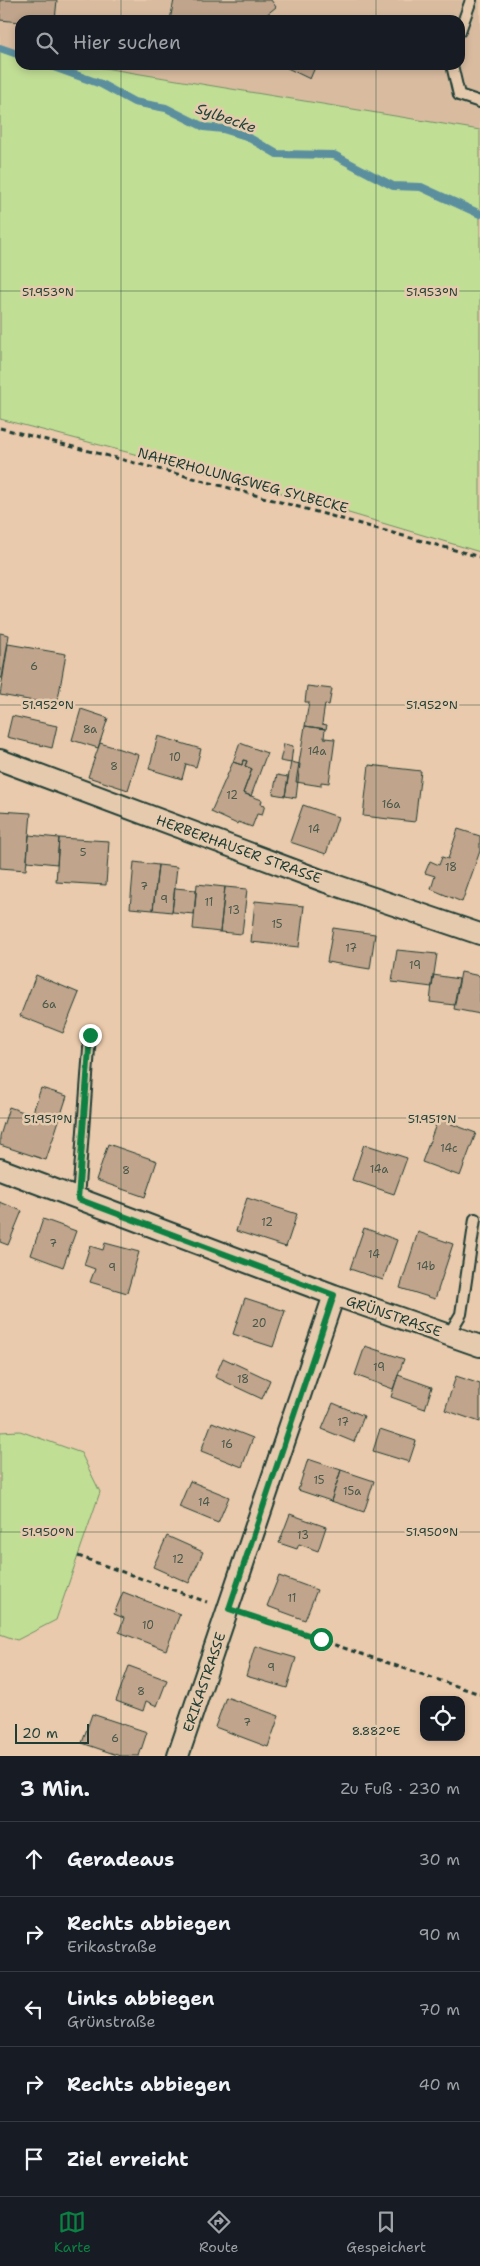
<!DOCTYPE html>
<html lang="de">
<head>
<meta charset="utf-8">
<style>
	body { margin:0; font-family:"Shantell Sans",sans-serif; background:#242831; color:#f1f3f6 }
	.controls { position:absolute; right:15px; bottom:15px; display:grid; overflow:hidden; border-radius:10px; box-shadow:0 2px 8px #0003 }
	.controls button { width:45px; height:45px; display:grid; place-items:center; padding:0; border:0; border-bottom:1px solid #363941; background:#171b24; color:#f1f3f6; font:25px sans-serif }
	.scale { position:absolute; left:15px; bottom:12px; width:74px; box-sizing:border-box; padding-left:5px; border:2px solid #1f3d34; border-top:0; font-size:14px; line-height:18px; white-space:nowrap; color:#1f3d34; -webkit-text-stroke:4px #e6caad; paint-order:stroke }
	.stop { position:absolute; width:15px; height:15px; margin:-11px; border:4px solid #0b8043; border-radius:50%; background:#fff }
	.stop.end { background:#0b8043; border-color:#fff; box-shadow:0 1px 5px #0008 }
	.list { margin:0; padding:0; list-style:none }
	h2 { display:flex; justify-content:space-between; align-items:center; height:65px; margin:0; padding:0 20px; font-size:21px }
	h2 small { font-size:16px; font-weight:400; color:#9ea1a6 }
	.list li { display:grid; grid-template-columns:32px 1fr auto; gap:15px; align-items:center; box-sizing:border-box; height:75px; padding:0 20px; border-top:1px solid #363941 }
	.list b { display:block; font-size:19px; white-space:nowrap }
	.list p { margin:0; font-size:16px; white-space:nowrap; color:#9ea1a6 }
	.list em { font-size:16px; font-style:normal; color:#9ea1a6 }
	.icon { flex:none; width:28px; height:28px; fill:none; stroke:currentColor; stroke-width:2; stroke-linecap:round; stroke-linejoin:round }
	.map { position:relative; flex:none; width:480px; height:1756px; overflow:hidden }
	.search { position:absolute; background:#171b24; box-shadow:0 2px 8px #0003; left:15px; right:15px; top:15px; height:55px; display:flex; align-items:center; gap:12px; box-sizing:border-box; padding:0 18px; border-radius:15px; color:#9ea1a6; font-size:19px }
	.sheet { height:440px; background:#171b24 }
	nav { display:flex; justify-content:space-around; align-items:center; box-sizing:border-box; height:70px; border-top:1px solid #363941; background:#171b24; font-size:14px; color:#9ea1a6 }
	nav a { display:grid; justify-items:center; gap:2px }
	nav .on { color:#0b8043 }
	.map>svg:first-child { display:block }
	.built { fill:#d9bca0 }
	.green { fill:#c1de95; stroke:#708e64 }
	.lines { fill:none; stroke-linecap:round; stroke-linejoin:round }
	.stream { stroke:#5b8f9e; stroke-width:8 }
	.building { fill:#c0a48b; stroke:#1f3d34 }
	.service-casing { stroke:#1f3d34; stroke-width:14 }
	.minor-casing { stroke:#1f3d34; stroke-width:24 }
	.path { stroke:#1f3d34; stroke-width:3; stroke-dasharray:5 4; stroke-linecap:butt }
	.service { stroke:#e6caad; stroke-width:10 }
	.minor { stroke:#e6caad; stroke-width:20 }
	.route { stroke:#0b8043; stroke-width:6 }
	.ticks { fill:none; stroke:#1f3d34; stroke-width:1; stroke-opacity:0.45 }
	.labels { text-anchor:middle; stroke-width:5; stroke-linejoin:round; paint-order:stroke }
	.number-label { font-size:11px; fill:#47574a }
	.street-label { font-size:14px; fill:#1f3d34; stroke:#e6caad }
	.water-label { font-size:15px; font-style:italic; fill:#24443d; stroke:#e6caad }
	.ticks-label { font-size:12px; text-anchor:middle; fill:#1f3d34; stroke:#e6caad; stroke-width:5; stroke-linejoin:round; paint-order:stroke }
</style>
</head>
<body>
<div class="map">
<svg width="480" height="1756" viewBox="0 0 480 1756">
	<rect width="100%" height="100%" fill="#eacaac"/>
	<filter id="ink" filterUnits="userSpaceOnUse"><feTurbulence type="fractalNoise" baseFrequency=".02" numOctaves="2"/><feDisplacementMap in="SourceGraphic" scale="10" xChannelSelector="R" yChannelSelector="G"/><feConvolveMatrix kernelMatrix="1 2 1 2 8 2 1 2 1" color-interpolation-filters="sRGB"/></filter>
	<g filter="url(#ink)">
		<path class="built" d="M 0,0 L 480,0 L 480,130 L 87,65 L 460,65 L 460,20 L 20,20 L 20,54 L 0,51 Z"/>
		<path class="green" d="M 0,51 L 20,54 L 20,65 L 86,65 L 480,130 L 480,552 L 261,487 L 0,419 Z
			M 20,1431 L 81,1453 L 100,1492 L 56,1620 L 17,1640 L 0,1634 L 0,1432 Z"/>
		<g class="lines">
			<path class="stream" d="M 0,48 L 20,55
				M 48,65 L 101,84 L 134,102 L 166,108 L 204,127 L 223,129 L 246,136 L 277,154 L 334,155 L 393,186 L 421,187 L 480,214"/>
		</g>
		<path class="building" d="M 0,0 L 57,0 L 55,20 L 20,20 L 20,22 L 0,20 Z
			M 174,0 L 271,0 L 276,7 L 260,20 L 170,20 Z
			M 281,65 L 316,65 L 310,79 Z
			M 0,633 L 9,635 L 2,678 L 0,678 Z
			M 8,644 L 66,654 L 57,705 L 0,695 Z
			M 307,686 L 332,689 L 329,705 L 325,704 L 322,724 L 327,725 L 326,729 L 305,726 L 309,702 L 305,702 Z
			M 81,709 L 108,718 L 98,748 L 72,740 Z
			M 12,716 L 57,726 L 52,748 L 7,737 Z
			M 305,726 L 325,729 L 324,738 L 335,739 L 329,783 L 321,782 L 321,786 L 296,782 Z
			M 158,736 L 201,749 L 196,767 L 186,764 L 182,779 L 149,769 Z
			M 100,743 L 139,755 L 128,790 L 88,777 Z
			M 240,743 L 267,753 L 251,796 L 243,793 L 252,769 L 245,766 L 247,761 L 243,760 L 242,765 L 233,762 Z
			M 284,744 L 293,746 L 291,763 L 280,761 Z
			M 243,760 L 247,761 L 245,766 L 252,769 L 243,793 L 262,800 L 261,804 L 265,805 L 262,815 L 257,814 L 252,827 L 238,822 L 237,824 L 211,812 L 233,762 L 242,765 Z
			M 291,762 L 300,764 L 296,798 L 285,796 Z
			M 369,765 L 421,771 L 415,822 L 363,816 Z
			M 277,775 L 288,777 L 285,796 L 273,794 Z
			M 303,805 L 338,817 L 326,854 L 290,842 Z
			M 0,811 L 31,813 L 26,870 L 0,868 Z
			M 458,829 L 480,836 L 480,851 L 462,902 L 431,889 L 435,876 L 425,873 L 430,861 L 439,865 L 442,857 L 448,859 Z
			M 29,835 L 59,838 L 57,864 L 27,861 Z
			M 59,838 L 109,841 L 106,885 L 56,882 Z
			M 134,862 L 158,865 L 153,910 L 130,908 Z
			M 158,865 L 177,867 L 172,912 L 153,910 Z
			M 197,884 L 225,887 L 220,932 L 193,929 Z
			M 225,887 L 247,889 L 242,934 L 220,932 Z
			M 175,888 L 196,890 L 194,914 L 172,912 Z
			M 255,901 L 304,906 L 299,947 L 251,942 Z
			M 333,928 L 375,934 L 370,969 L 327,962 Z
			M 397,950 L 437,954 L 432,987 L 392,982 Z
			M 461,972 L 480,976 L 480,1014 L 454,1009 Z
			M 36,975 L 79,993 L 63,1033 L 20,1016 Z
			M 433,975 L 459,979 L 454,1005 L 430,1002 Z
			M 41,1088 L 67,1096 L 46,1160 L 0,1145 L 0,1136 L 9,1107 L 32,1115 Z
			M 438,1119 L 476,1133 L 460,1176 L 422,1162 Z
			M 108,1144 L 157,1161 L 145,1197 L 96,1180 Z
			M 364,1144 L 407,1158 L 394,1194 L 352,1180 Z
			M 247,1198 L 297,1214 L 286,1247 L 236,1231 Z
			M 0,1202 L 22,1211 L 8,1245 L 0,1242 Z
			M 43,1219 L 76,1231 L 63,1267 L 31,1255 Z
			M 364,1228 L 397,1240 L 383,1280 L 350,1269 Z
			M 418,1232 L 453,1244 L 435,1299 L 400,1288 Z
			M 105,1243 L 139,1252 L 127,1293 L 90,1282 L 95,1269 L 84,1265 L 90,1246 L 103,1250 Z
			M 245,1298 L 285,1311 L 273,1347 L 233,1334 Z
			M 365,1346 L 404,1359 L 393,1389 L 355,1375 Z
			M 223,1358 L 270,1380 L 262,1399 L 215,1377 Z
			M 398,1375 L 432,1387 L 425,1409 L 391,1397 Z
			M 456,1376 L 480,1384 L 480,1422 L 445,1410 Z
			M 333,1403 L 364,1416 L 354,1442 L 322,1429 Z
			M 212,1422 L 253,1438 L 242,1467 L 201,1451 Z
			M 380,1429 L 416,1441 L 409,1462 L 373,1451 Z
			M 308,1459 L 341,1470 L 331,1501 L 298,1490 Z
			M 341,1470 L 374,1481 L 364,1512 L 331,1501 Z
			M 190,1481 L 229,1497 L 218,1523 L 179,1507 Z
			M 290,1514 L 326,1527 L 318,1551 L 299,1544 L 297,1549 L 279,1543 Z
			M 167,1536 L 203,1552 L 189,1583 L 153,1567 Z
			M 279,1576 L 317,1590 L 305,1620 L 267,1606 Z
			M 123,1592 L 180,1614 L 166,1650 L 119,1632 L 124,1618 L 114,1614 Z
			M 255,1646 L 296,1658 L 287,1688 L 246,1676 Z
			M 129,1666 L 167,1680 L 157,1706 L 146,1701 L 143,1711 L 116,1701 Z
			M 226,1697 L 279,1716 L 268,1747 L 215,1727 Z
			M 92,1714 L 147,1732 L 139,1756 L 120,1756 L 82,1743 Z"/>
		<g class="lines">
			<defs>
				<path id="service" d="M 460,31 L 471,0
					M 452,65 L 459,95 L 480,102
					M 78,1199 L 90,1035
					M 449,1334 L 461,1314 L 475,1219"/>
				<path id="minor" d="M 0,760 L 326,882 L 480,934
					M 0,1169 L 334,1295 L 480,1346
					M 178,1756 L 334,1295"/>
			</defs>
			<use href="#service" class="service-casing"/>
			<use href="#minor" class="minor-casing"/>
			<path class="path" d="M 0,428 L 197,479 L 480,557
				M 78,1556 L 207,1602
				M 249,1616 L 480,1694"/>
			<use href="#service" class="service"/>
			<use href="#minor" class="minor"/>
		</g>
	</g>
	<g class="lines" filter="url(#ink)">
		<path class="route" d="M 90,1035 L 78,1199 L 334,1295 L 229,1609 L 321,1639"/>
	</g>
	<path class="ticks" d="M 121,0 L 121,20M 376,0 L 376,20M 121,65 L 121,1756M 376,65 L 376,1756M 0,291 L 480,291M 0,705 L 480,705M 0,1118 L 480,1118M 0,1532 L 480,1532"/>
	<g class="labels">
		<g class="number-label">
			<text x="34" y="670">6</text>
			<text x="90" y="733">8a</text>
			<text x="317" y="755">14a</text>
			<text x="175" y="761">10</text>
			<text x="114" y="770">8</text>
			<text x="232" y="799">12</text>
			<text x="391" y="808">16a</text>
			<text x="314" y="833">14</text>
			<text x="83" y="856">5</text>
			<text x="451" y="871">18</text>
			<text x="144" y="890">7</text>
			<text x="164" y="903">9</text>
			<text x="209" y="906">11</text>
			<text x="234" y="914">13</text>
			<text x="277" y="928">15</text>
			<text x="351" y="952">17</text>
			<text x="415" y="969">19</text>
			<text x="49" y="1008">6a</text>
			<text x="449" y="1152">14c</text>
			<text x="379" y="1173">14a</text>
			<text x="126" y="1174">8</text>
			<text x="267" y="1226">12</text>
			<text x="53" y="1247">7</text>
			<text x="374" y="1258">14</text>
			<text x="426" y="1270">14b</text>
			<text x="112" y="1271">9</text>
			<text x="259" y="1327">20</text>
			<text x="379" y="1371">19</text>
			<text x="243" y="1383">18</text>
			<text x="343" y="1426">17</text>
			<text x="227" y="1448">16</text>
			<text x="319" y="1484">15</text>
			<text x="352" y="1495">15a</text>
			<text x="204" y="1506">14</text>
			<text x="303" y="1539">13</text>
			<text x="178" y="1563">12</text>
			<text x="292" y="1602">11</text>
			<text x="148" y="1629">10</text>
			<text x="271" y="1671">9</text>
			<text x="141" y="1695">8</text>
			<text x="247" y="1726">7</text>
			<text x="115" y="1742">6</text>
		</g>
		<g class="street-label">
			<text transform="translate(243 480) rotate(15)" y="5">NAHERHOLUNGSWEG SYLBECKE</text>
			<text transform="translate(239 849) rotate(20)" y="5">HERBERHAUSER STRASSE</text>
			<text transform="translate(394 1316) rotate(19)" y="5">GRÜNSTRASSE</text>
			<text transform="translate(204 1682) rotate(-71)" y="5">ERIKASTRASSE</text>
		</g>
		<g class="water-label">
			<text transform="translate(226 118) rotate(19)" y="5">Sylbecke</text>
		</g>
	</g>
	<g class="ticks-label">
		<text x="48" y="296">51.953°N</text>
		<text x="432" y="296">51.953°N</text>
		<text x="48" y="709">51.952°N</text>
		<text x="432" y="709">51.952°N</text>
		<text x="48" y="1123">51.951°N</text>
		<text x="432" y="1123">51.951°N</text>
		<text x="48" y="1536">51.950°N</text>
		<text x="432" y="1536">51.950°N</text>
		<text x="376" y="1735">8.882°E</text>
	</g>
</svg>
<div class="controls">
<button><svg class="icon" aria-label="locate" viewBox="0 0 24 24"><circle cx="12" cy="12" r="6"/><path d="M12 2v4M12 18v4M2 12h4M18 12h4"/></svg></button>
</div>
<div class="scale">20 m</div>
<div class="stop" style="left:321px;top:1639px"></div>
<div class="stop end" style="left:90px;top:1035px"></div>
<div class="search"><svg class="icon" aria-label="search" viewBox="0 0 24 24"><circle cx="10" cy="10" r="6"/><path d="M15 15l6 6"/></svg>Hier suchen</div>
</div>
<section class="sheet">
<h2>3 Min.<small>Zu Fuß · 230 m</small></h2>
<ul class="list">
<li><svg class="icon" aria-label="ahead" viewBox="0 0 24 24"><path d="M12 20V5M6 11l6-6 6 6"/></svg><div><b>Geradeaus</b></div><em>30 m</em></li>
<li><svg class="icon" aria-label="right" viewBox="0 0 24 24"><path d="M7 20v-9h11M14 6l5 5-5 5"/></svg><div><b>Rechts abbiegen</b><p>Erikastraße</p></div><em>90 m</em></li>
<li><svg class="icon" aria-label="left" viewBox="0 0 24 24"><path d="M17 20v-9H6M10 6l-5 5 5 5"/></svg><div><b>Links abbiegen</b><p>Grünstraße</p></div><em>70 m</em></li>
<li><svg class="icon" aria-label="right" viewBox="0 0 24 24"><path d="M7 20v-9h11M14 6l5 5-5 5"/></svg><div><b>Rechts abbiegen</b></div><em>40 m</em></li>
<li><svg class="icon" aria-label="arrive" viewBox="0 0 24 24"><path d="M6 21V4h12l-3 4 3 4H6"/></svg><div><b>Ziel erreicht</b></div></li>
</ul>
</section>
<nav>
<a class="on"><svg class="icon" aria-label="map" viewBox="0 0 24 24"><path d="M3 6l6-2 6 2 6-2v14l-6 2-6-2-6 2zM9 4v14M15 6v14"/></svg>Karte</a>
<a><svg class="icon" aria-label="directions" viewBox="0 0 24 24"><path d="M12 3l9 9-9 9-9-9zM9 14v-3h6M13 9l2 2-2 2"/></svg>Route</a>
<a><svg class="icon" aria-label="saved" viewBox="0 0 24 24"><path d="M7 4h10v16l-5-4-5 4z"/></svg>Gespeichert</a>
</nav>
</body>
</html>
